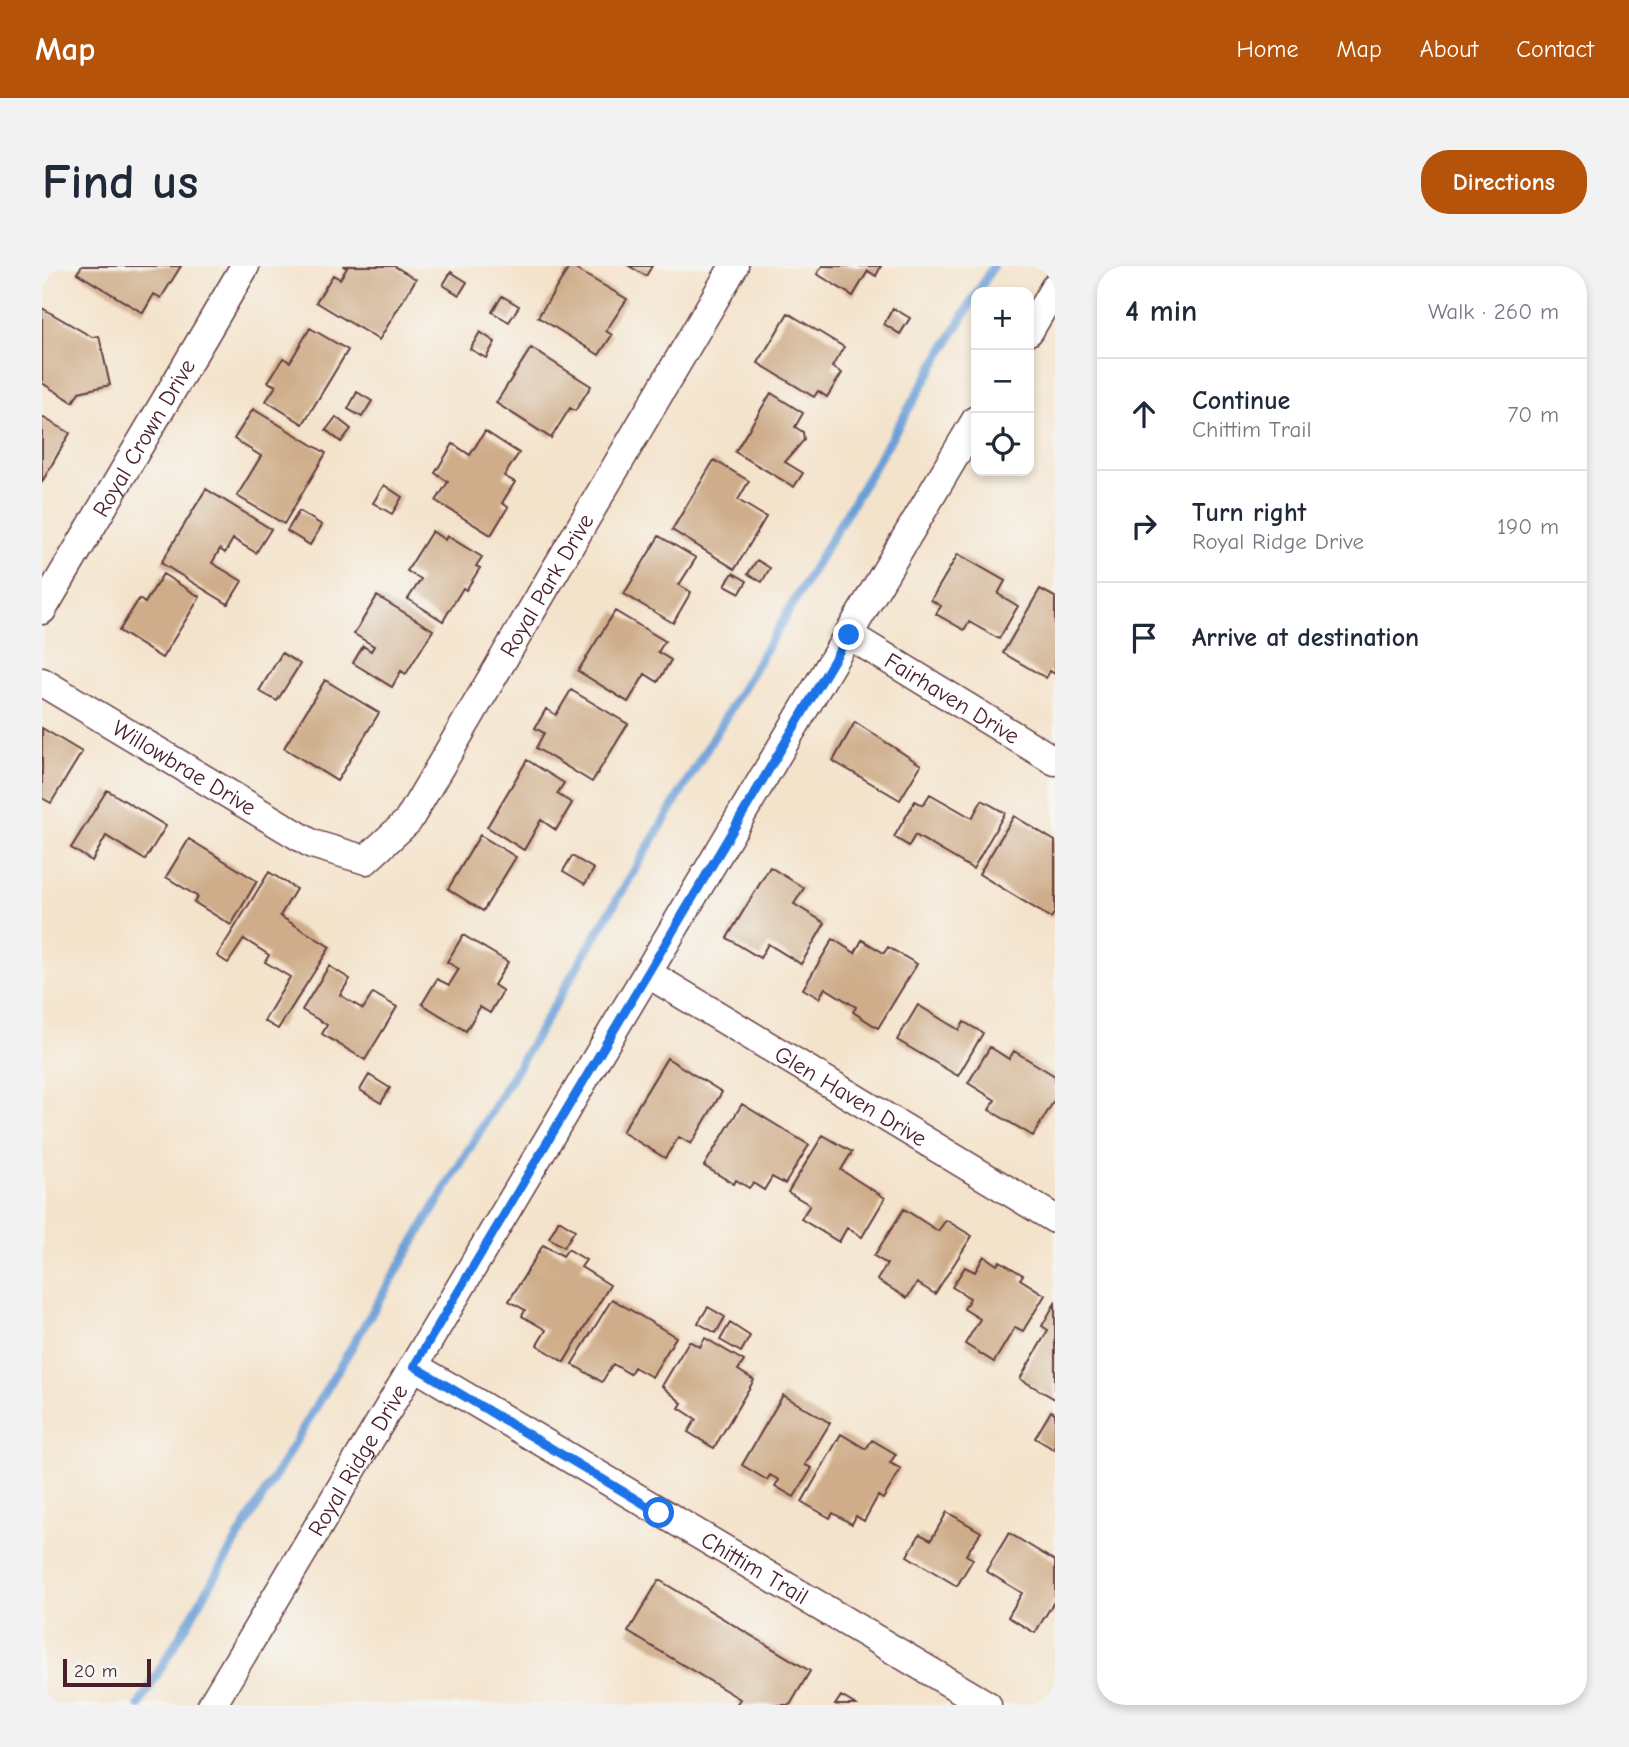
<!DOCTYPE html>
<html lang="en">
<head>
<meta charset="utf-8">
<style>
	body { margin:0; font-family:"Comic Neue",sans-serif; background:#f2f2f3; color:#1f2937 }
	.controls { position:absolute; right:21px; top:21px; display:grid; overflow:hidden; border-radius:14px; box-shadow:0 4px 10px #0003 }
	.controls button { width:63px; height:63px; display:grid; place-items:center; padding:0; border:0; border-bottom:2px solid #e0e1e3; background:#fff; color:#1f2937; font:35px sans-serif }
	.scale { position:absolute; left:21px; bottom:18px; width:88px; box-sizing:border-box; padding-left:7px; border:4px solid #4a1f2b; border-top:0; font-size:19px; line-height:24px; white-space:nowrap; color:#4a1f2b; -webkit-text-stroke:5px #f6f6f2; paint-order:stroke }
	.stop { position:absolute; width:21px; height:21px; margin:-16px; border:5px solid #1a73e8; border-radius:50%; background:#fff }
	.stop.end { background:#1a73e8; border-color:#fff; box-shadow:0 2px 7px #0008 }
	.list { margin:0; padding:0; list-style:none }
	h2 { display:flex; justify-content:space-between; align-items:center; height:91px; margin:0; padding:0 28px; font-size:30px }
	h2 small { font-size:23px; font-weight:400; color:#747a83 }
	.list li { display:grid; grid-template-columns:46px 1fr auto; gap:21px; align-items:center; box-sizing:border-box; height:112px; padding:0 28px; border-top:2px solid #e0e1e3 }
	.list b { display:block; font-size:26px; white-space:nowrap }
	.list p { margin:0; font-size:23px; white-space:nowrap; color:#747a83 }
	.list em { font-size:23px; font-style:normal; color:#747a83 }
	.icon { flex:none; width:38px; height:38px; fill:none; stroke:currentColor; stroke-width:2; stroke-linecap:round; stroke-linejoin:round }
	.map { position:relative; flex:none; width:1013px; height:1439px; overflow:hidden; border-radius:28px }
	header { display:flex; align-items:center; gap:42px; box-sizing:border-box; height:98px; padding:0 35px; background:#b45309; color:#fff }
	header strong { font-size:33px }
	nav { display:flex; gap:38px; margin-inline-start:auto; font-size:24px }
	.intro { display:flex; align-items:center; justify-content:space-between; box-sizing:border-box; height:168px; padding:0 42px }
	h1 { margin:0; font-size:49px }
	.button { padding:18px 32px; border-radius:28px; background:#b45309; color:#fff; font-size:24px; font-weight:700 }
	main { display:flex; gap:42px; padding:0 42px }
	aside { flex:1; background:#fff; border-radius:28px; box-shadow:0 4px 10px #0003 }
	.map>svg:first-child { display:block }
	.lines { fill:none; stroke-linecap:round; stroke-linejoin:round }
	.stream { stroke:#6a9fd7; stroke-width:9 }
	.building { fill:#cfad8a }
	.minor-casing { stroke:#643c43; stroke-width:31 }
	.minor { stroke:#fff; stroke-width:28 }
	.route { stroke:#1a73e8; stroke-width:9 }
	.labels { text-anchor:middle; stroke-width:5; stroke-linejoin:round; paint-order:stroke }
	.street-label { font-size:23px; fill:#4a1f2b; stroke:#f6f6f2 }
</style>
</head>
<body>
<header>
<strong>Map</strong>
<nav><a>Home</a><a>Map</a><a>About</a><a>Contact</a></nav>
</header>
<div class="intro"><h1>Find us</h1><a class="button">Directions</a></div>
<main>
<div class="map">
<svg width="1013" height="1439" viewBox="0 0 1013 1439">
	<rect width="100%" height="100%" fill="#f6f6f2"/>
	<filter id="ink" filterUnits="userSpaceOnUse"><feTurbulence type="fractalNoise" baseFrequency=".0143" numOctaves="2"/><feDisplacementMap in="SourceGraphic" scale="14" xChannelSelector="R" yChannelSelector="G"/><feConvolveMatrix kernelMatrix="1 2 1 2 8 2 1 2 1" color-interpolation-filters="sRGB"/></filter>
	<filter id="wash" filterUnits="userSpaceOnUse"><feTurbulence type="fractalNoise" baseFrequency=".00686" numOctaves="4" result="noise"/><feDisplacementMap in="SourceGraphic" scale="28" xChannelSelector="R" yChannelSelector="G"/><feGaussianBlur stdDeviation="1.57" result="paint"/><feColorMatrix in="noise" values="0 0 0 0 0 0 0 0 0 0 0 0 0 0 0 0 0 1.4 0 .05"/><feComposite in="paint" operator="in"/></filter>
	<g filter="url(#wash)">
		<rect width="100%" height="100%" fill="#f4e3cb"/>
		<g class="lines">
			<path class="stream" d="M 936,26 L 951,0
				M 97,1439 L 934,29"/>
		</g>
		<g id="blocks">
			<path class="building" d="M 40,0 L 139,0 L 119,32 L 112,28 L 101,47 L 35,7 Z
				M 301,0 L 352,0 L 374,13 L 337,74 L 274,36 L 291,9 L 298,13 L 305,2 Z
				M 528,0 L 585,33 L 564,65 L 570,69 L 557,89 L 496,51 Z
				M 587,0 L 610,0 L 604,10 Z
				M 780,0 L 839,0 L 834,10 L 826,5 L 811,30 L 775,8 Z
				M 409,6 L 425,16 L 417,29 L 401,19 Z
				M 460,30 L 477,40 L 467,56 L 450,46 Z
				M 0,42 L 50,71 L 57,70 L 68,119 L 37,126 L 31,136 L 0,117 Z
				M 851,42 L 868,52 L 858,68 L 842,58 Z
				M 746,47 L 802,81 L 790,101 L 800,107 L 785,131 L 776,125 L 772,131 L 716,97 Z
				M 268,62 L 306,84 L 261,158 L 224,135 L 234,120 L 226,116 L 241,92 L 248,96 Z
				M 438,66 L 453,76 L 444,92 L 428,83 Z
				M 489,82 L 549,120 L 533,145 L 528,142 L 509,172 L 454,137 Z
				M 315,126 L 330,135 L 320,151 L 306,143 Z
				M 729,127 L 761,147 L 753,161 L 761,166 L 762,174 L 743,196 L 761,207 L 752,221 L 693,186 Z
				M 211,143 L 284,187 L 242,258 L 195,230 L 219,190 L 192,173 Z
				M 0,151 L 28,167 L 0,216 Z
				M 294,151 L 309,163 L 299,176 L 284,164 Z
				M 443,165 L 477,187 L 462,210 L 473,216 L 460,237 L 466,241 L 449,269 L 394,235 L 406,216 L 393,207 L 411,178 L 428,189 Z
				M 672,194 L 707,215 L 696,234 L 724,251 L 693,303 L 630,264 Z
				M 342,219 L 360,231 L 350,248 L 331,237 Z
				M 164,223 L 229,263 L 214,287 L 191,273 L 183,287 L 178,283 L 170,297 L 200,315 L 186,338 L 119,297 Z
				M 257,245 L 280,259 L 268,279 L 245,265 Z
				M 390,265 L 403,274 L 405,270 L 440,291 L 434,300 L 438,302 L 424,324 L 421,322 L 401,355 L 366,333 L 379,313 L 365,305 Z
				M 617,270 L 654,292 L 637,319 L 649,326 L 631,357 L 582,328 Z
				M 916,288 L 963,315 L 956,328 L 976,340 L 957,373 L 927,356 L 922,364 L 894,348 L 899,340 L 889,334 Z
				M 715,294 L 728,302 L 720,316 L 706,308 Z
				M 691,307 L 705,315 L 698,327 L 683,319 Z
				M 121,308 L 158,331 L 120,392 L 77,365 L 97,333 L 103,337 Z
				M 998,323 L 1013,331 L 1013,408 L 1008,405 L 1004,412 L 961,387 Z
				M 335,330 L 391,364 L 364,408 L 359,405 L 350,421 L 311,397 L 321,380 L 329,385 L 332,380 L 312,368 Z
				M 573,345 L 623,375 L 616,386 L 629,394 L 616,416 L 603,408 L 586,436 L 536,405 Z
				M 240,387 L 258,398 L 235,435 L 217,425 Z
				M 283,414 L 337,447 L 295,515 L 242,482 Z
				M 529,424 L 586,458 L 550,516 L 494,482 L 502,467 L 493,462 L 504,443 L 514,449 Z
				M 813,456 L 879,499 L 858,534 L 791,495 Z
				M 0,462 L 40,486 L 9,537 L 0,532 Z
				M 485,494 L 522,517 L 515,528 L 530,537 L 514,564 L 499,554 L 482,584 L 445,561 Z
				M 65,524 L 124,560 L 103,594 L 64,570 L 50,595 L 29,582 Z
				M 888,528 L 930,552 L 940,534 L 963,547 L 931,603 L 873,569 L 867,580 L 852,571 L 873,535 L 881,539 Z
				M 972,550 L 1013,575 L 1013,646 L 1009,652 L 937,608 Z
				M 438,569 L 474,591 L 441,645 L 406,623 Z
				M 147,573 L 215,615 L 189,659 L 152,636 L 156,631 L 124,611 Z
				M 530,590 L 552,603 L 543,618 L 521,605 Z
				M 728,601 L 762,622 L 752,638 L 783,657 L 759,698 L 726,678 L 718,692 L 685,672 Z
				M 227,606 L 254,623 L 238,650 L 288,681 L 236,763 L 222,755 L 248,711 L 223,696 L 227,689 L 202,673 L 186,697 L 175,690 Z
				M 421,669 L 466,696 L 452,719 L 461,725 L 448,747 L 438,741 L 424,765 L 380,738 L 395,713 L 407,719 L 417,703 L 405,696 Z
				M 791,673 L 813,687 L 820,674 L 842,687 L 846,681 L 875,698 L 836,762 L 811,746 L 814,741 L 783,722 L 777,732 L 761,723 Z
				M 287,700 L 308,713 L 298,729 L 321,743 L 331,727 L 355,741 L 323,794 L 280,768 L 285,759 L 260,744 Z
				M 876,739 L 917,764 L 922,756 L 941,767 L 916,810 L 855,774 Z
				M 948,781 L 967,793 L 972,785 L 1013,810 L 1013,833 L 991,870 L 947,844 L 953,834 L 926,817 Z
				M 625,792 L 680,826 L 649,878 L 637,871 L 623,892 L 580,866 Z
				M 327,809 L 348,822 L 339,837 L 318,824 Z
				M 700,838 L 767,879 L 743,918 L 730,911 L 722,924 L 711,917 L 707,922 L 694,914 L 692,918 L 662,900 Z
				M 781,869 L 810,886 L 799,904 L 843,932 L 820,971 L 805,962 L 797,976 L 759,953 L 768,939 L 746,926 Z
				M 862,943 L 896,965 L 904,954 L 930,970 L 893,1028 L 875,1017 L 865,1032 L 835,1014 L 845,998 L 832,990 Z
				M 517,954 L 533,964 L 522,981 L 507,972 Z
				M 501,979 L 521,990 L 526,983 L 544,994 L 539,1001 L 568,1019 L 522,1096 L 495,1079 L 504,1064 L 480,1050 L 483,1044 L 467,1035 Z
				M 942,990 L 955,999 L 958,995 L 981,1009 L 978,1013 L 1003,1029 L 981,1065 L 973,1061 L 952,1096 L 923,1078 L 938,1053 L 922,1043 L 928,1032 L 910,1021 L 923,1001 L 933,1006 Z
				M 570,1033 L 634,1071 L 610,1111 L 592,1101 L 588,1108 L 571,1098 L 560,1116 L 530,1098 Z
				M 1013,1037 L 1013,1133 L 978,1113 L 1006,1064 L 1000,1060 Z
				M 666,1041 L 683,1051 L 674,1067 L 656,1057 Z
				M 688,1057 L 708,1070 L 699,1086 L 678,1074 Z
				M 663,1072 L 702,1095 L 696,1104 L 712,1114 L 672,1182 L 646,1166 L 654,1153 L 637,1142 L 640,1137 L 620,1120 L 647,1075 L 658,1081 Z
				M 741,1129 L 788,1157 L 763,1199 L 770,1202 L 752,1231 L 733,1220 L 737,1214 L 728,1209 L 725,1214 L 700,1199 Z
				M 1009,1145 L 1013,1147 L 1013,1184 L 993,1172 Z
				M 799,1168 L 824,1183 L 830,1174 L 854,1188 L 848,1197 L 859,1203 L 841,1233 L 836,1230 L 822,1255 L 814,1250 L 810,1258 L 791,1247 L 788,1252 L 760,1236 Z
				M 905,1246 L 939,1266 L 924,1289 L 931,1293 L 915,1320 L 865,1290 L 878,1268 L 889,1274 Z
				M 967,1267 L 1013,1295 L 1013,1334 L 993,1367 L 966,1351 L 980,1327 L 944,1305 Z
				M 617,1314 L 768,1405 L 748,1439 L 694,1439 L 698,1433 L 586,1366 Z
				M 799,1430 L 814,1439 L 793,1439 Z"/>
		</g>
	</g>
	<g filter="url(#ink)">
		<use href="#blocks" fill-opacity="0" stroke="#643c43" stroke-width="2"/>
		<g class="lines">
			<defs>
				<g id="minor">
					<path d="M 987,65 L 1013,21"/>
					<path id="s1" d="M 0,344 L 203,0"/>
					<path id="s2" d="M 807,369 L 1013,495"/>
					<path id="s3" d="M 0,416 L 270,578 L 324,594 L 366,555 L 692,0"/>
					<path id="s4" d="M 605,707 L 1013,953"/>
					<path id="s5" d="M 372,1100 L 945,1439"/>
					<path id="s6" d="M 170,1439 L 934,154"/>
				</g>
			</defs>
			<use href="#minor" class="minor-casing"/>
			<use href="#minor" class="minor"/>
		</g>
	</g>
	<g class="lines" filter="url(#ink)">
		<path class="route" d="M 617,1247 L 372,1100 L 807,369"/>
	</g>
	<g class="labels">
		<g class="street-label">
			<text dy="8" stroke="none"><textPath href="#s1" startOffset="200">Royal Crown Drive</textPath></text>
			<text dy="8" stroke="none"><textPath href="#s3" startOffset="702">Royal Park Drive</textPath></text>
			<text dy="8" stroke="none"><textPath href="#s2" startOffset="121">Fairhaven Drive</textPath></text>
			<text dy="8" stroke="none"><textPath href="#s3" startOffset="166">Willowbrae Drive</textPath></text>
			<text dy="8" stroke="none"><textPath href="#s4" startOffset="238">Glen Haven Drive</textPath></text>
			<text dy="8" stroke="none"><textPath href="#s6" startOffset="285">Royal Ridge Drive</textPath></text>
			<text dy="8" stroke="none"><textPath href="#s5" startOffset="396">Chittim Trail</textPath></text>
		</g>
	</g>
</svg>
<div class="controls">
<button>+</button>
<button>−</button>
<button><svg class="icon" aria-label="locate" viewBox="0 0 24 24"><circle cx="12" cy="12" r="6"/><path d="M12 2v4M12 18v4M2 12h4M18 12h4"/></svg></button>
</div>
<div class="scale">20 m</div>
<div class="stop" style="left:617px;top:1247px"></div>
<div class="stop end" style="left:807px;top:369px"></div>
</div>
<aside>
<h2>4 min<small>Walk · 260 m</small></h2>
<ul class="list">
<li><svg class="icon" aria-label="ahead" viewBox="0 0 24 24"><path d="M12 20V5M6 11l6-6 6 6"/></svg><div><b>Continue</b><p>Chittim Trail</p></div><em>70 m</em></li>
<li><svg class="icon" aria-label="right" viewBox="0 0 24 24"><path d="M7 20v-9h11M14 6l5 5-5 5"/></svg><div><b>Turn right</b><p>Royal Ridge Drive</p></div><em>190 m</em></li>
<li><svg class="icon" aria-label="arrive" viewBox="0 0 24 24"><path d="M6 21V4h12l-3 4 3 4H6"/></svg><div><b>Arrive at destination</b></div></li>
</ul>
</aside>
</main>
</body>
</html>
